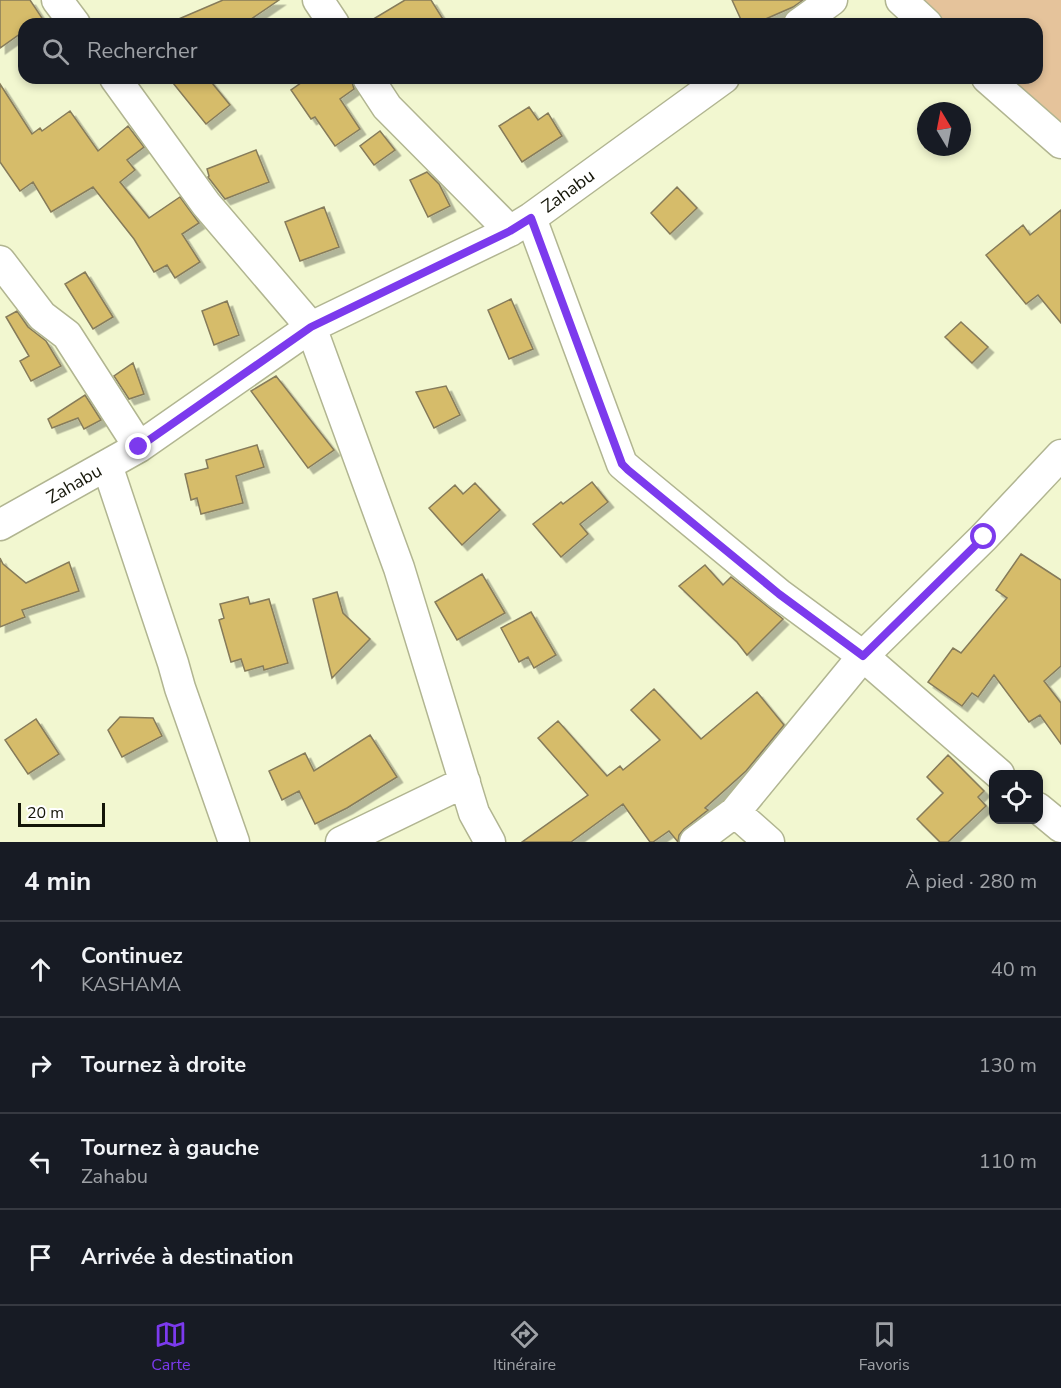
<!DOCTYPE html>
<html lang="fr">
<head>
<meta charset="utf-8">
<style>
	body { margin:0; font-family:"Nunito Sans",sans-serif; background:#20242c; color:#f1f3f6 }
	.controls { position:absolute; right:18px; bottom:18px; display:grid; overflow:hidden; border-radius:12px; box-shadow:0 3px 9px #0003 }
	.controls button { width:54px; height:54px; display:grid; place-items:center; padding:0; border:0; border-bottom:2px solid #363941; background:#171b24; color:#f1f3f6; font:30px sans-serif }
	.compass { position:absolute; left:917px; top:102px; width:54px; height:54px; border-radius:50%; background:#171b24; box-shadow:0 3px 9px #0003; rotate:350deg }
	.scale { position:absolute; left:18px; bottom:15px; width:87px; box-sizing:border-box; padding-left:6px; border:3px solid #141508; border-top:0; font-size:16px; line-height:21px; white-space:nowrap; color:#141508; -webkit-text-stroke:4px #fff; paint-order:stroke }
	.stop { position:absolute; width:18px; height:18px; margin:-14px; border:4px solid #7c3aed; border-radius:50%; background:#fff }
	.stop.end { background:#7c3aed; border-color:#fff; box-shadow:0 2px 6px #0008 }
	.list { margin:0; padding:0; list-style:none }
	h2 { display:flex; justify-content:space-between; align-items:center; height:78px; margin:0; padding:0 24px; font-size:26px }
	h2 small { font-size:20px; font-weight:400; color:#9ea1a6 }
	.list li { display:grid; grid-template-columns:39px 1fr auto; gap:18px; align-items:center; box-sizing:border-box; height:96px; padding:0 24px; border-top:2px solid #363941 }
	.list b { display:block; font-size:22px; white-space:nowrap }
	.list p { margin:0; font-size:20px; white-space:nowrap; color:#9ea1a6 }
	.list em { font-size:20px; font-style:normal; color:#9ea1a6 }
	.icon { flex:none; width:33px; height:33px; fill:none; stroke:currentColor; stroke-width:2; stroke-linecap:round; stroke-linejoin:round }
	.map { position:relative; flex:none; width:1061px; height:842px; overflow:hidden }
	.search { position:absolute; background:#171b24; box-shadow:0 3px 9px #0003; left:18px; right:18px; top:18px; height:66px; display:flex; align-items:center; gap:15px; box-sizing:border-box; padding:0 21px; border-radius:18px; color:#9ea1a6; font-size:22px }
	.sheet { height:462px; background:#171b24 }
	nav { display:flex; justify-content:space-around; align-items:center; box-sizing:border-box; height:84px; border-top:2px solid #363941; background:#171b24; font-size:16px; color:#9ea1a6 }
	nav a { display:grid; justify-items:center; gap:3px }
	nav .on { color:#7c3aed }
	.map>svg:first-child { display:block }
	.green { fill:#e5c39b }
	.building { fill:#d6bc6a; stroke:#867b5a; stroke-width:1.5; filter:url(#shadow) }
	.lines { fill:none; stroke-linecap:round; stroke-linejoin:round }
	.minor-casing { stroke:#b1b591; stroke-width:33 }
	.minor { stroke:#fff; stroke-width:30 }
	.route { stroke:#7c3aed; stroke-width:8 }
	.labels { text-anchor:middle; stroke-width:5; stroke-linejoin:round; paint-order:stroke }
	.street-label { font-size:18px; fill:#141508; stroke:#fff }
</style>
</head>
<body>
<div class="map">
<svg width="1061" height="842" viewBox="0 0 1061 842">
	<defs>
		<filter id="shadow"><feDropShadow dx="5.5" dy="5.5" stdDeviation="0" flood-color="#0004"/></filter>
	</defs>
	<rect width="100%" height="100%" fill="#f2f7d0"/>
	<path class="green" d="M 922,0 L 1061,0 L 1061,124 L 1010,78 L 1037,78 L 1037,24 L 949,24 Z"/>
	<path class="building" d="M 0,0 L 30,0 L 42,18 L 34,24 L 24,24 L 24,31 L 0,48 Z
		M 223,0 L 279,0 L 244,24 L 167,24 Z
		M 405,0 L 431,0 L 446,24 L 365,24 Z
		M 732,0 L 803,0 L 793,7 L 754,24 L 743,24 Z
		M 169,78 L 208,78 L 230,105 L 206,124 Z
		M 308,78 L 351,78 L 354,89 L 340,99 L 360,129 L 335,146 L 315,117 L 311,119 L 291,90 Z
		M 0,84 L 32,134 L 40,128 L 42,131 L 70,111 L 98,151 L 128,126 L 144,147 L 127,160 L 135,170 L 120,182 L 149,218 L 180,197 L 199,223 L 182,234 L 200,262 L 175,278 L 167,265 L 154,272 L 134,239 L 93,187 L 51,212 L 33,182 L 20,191 L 0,162 Z
		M 529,107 L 538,120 L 548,113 L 562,136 L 522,162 L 499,126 Z
		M 380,131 L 395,150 L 374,165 L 360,146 Z
		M 256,150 L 269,182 L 225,199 L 208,177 L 209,176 L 207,169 Z
		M 427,172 L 439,184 L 450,206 L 428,217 L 410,180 Z
		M 677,187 L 697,208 L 670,234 L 651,213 Z
		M 324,207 L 339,247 L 300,261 L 285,222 Z
		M 1061,210 L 1061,323 L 1038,295 L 1026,304 L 986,255 L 1023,225 L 1030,235 Z
		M 85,272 L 113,317 L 93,329 L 65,284 Z
		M 511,299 L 533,349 L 509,359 L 488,310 Z
		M 227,301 L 239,335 L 214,345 L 202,311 Z
		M 17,311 L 28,327 L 46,341 L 61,366 L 31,381 L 20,361 L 29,356 L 6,317 Z
		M 961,322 L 988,347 L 972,363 L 945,337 Z
		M 133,363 L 144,394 L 129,399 L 114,376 Z
		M 276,376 L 334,450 L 308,468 L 251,391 Z
		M 446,386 L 460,415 L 434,428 L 416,392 Z
		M 85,395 L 101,420 L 84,429 L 78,418 L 52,428 L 48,419 Z
		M 257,445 L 264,467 L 236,476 L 243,503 L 201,514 L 197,498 L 191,500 L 185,474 L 208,468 L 206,460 Z
		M 592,482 L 608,502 L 580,524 L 588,534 L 561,557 L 533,524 L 561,502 L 563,504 Z
		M 475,483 L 500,510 L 462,545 L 429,508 L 455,485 L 463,494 Z
		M 1021,554 L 1061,580 L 1061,666 L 1044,681 L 1061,703 L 1061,744 L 1040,715 L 1029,722 L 994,675 L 978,697 L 972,693 L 962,706 L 928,682 L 953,648 L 961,653 L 1007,598 L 996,590 Z
		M 0,558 L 3,564 L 26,583 L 69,562 L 79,591 L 22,610 L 25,617 L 0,627 Z
		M 705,565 L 723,585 L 731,577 L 783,619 L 747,655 L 737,642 L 679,586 Z
		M 482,574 L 505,613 L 457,640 L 435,602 Z
		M 337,592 L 343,613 L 370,639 L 332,678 L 313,599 Z
		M 248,597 L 250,604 L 269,599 L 288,663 L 264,670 L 263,666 L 245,671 L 241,659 L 231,662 L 219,620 L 224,618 L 220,604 Z
		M 531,612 L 556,655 L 534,668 L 528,657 L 519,662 L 501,628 Z
		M 654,689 L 701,739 L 757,692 L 784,725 L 746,771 L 705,808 L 708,810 L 684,829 L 679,835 L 678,842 L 669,831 L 653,842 L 650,842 L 623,804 L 571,842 L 522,842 L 588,795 L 538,738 L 558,721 L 607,776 L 620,766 L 623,770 L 660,740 L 631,710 Z
		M 120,717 L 153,718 L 162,736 L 122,757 L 108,730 Z
		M 36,719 L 59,754 L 28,774 L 5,740 Z
		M 370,735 L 397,777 L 347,808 L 315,824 L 299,791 L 282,800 L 269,771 L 305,753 L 314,771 Z
		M 948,755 L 984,791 L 978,797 L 986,806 L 948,842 L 940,842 L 917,819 L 943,793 L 927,777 Z"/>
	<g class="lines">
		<defs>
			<path id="minor" d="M 57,0 L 75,24
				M 318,0 L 334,24
				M 901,0 L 927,24
				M 799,24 L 832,0
				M 115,78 L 206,204 L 311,327 L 399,568 L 474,813 L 490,842
				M 368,78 L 387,107 L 510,231
				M 987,78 L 1061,143
				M 531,218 L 622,464 L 629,470 L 779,594 L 863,656 L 999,774
				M 0,261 L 42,316 L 67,335 L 139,447
				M 107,465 L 173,663 L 180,688 L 234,842
				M 0,525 L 139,447 L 311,327 L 510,231 L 531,218 L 724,78
				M 1038,808 L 1061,827
				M 735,812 L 769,842
				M 341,842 L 465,782
				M 695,842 L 735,812 L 863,656 L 984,537 L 1061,455"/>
		</defs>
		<use href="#minor" class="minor-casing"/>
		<use href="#minor" class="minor"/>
	</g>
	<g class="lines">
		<path class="route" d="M 139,447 L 311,327 L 510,231 L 531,218 L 622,464 L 628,470 L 779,594 L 863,656 L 984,537"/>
	</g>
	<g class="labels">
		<g class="street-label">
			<text transform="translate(568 191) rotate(-36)" y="6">Zahabu</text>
			<text transform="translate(74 484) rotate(-30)" y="6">Zahabu</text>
		</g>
	</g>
</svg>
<div class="controls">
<button><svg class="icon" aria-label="locate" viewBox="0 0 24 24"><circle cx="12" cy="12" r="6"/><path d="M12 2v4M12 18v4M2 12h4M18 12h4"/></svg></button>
</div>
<svg class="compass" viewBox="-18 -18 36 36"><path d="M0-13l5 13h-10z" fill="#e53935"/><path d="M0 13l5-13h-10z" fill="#9ea1a6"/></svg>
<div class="scale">20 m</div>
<div class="stop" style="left:984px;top:537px"></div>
<div class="stop end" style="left:139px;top:447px"></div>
<div class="search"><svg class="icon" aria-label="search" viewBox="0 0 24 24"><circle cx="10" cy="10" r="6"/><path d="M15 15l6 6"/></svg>Rechercher</div>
</div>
<section class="sheet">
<h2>4 min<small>À pied · 280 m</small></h2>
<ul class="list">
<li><svg class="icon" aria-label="ahead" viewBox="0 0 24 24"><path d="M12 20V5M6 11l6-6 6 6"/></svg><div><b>Continuez</b><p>KASHAMA</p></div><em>40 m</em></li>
<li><svg class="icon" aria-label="right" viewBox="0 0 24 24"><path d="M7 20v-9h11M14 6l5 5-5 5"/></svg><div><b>Tournez à droite</b></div><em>130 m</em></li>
<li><svg class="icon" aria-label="left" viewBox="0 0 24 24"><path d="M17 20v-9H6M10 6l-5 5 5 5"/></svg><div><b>Tournez à gauche</b><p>Zahabu</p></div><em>110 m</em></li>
<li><svg class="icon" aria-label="arrive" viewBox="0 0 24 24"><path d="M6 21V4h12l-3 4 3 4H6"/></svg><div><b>Arrivée à destination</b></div></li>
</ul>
</section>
<nav>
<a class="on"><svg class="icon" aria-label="map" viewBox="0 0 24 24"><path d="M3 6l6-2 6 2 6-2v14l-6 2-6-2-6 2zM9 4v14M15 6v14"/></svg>Carte</a>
<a><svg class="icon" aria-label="directions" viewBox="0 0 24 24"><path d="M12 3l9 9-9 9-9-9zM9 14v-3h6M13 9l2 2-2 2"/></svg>Itinéraire</a>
<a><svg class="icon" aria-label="saved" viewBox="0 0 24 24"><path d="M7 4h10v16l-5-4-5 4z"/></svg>Favoris</a>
</nav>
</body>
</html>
